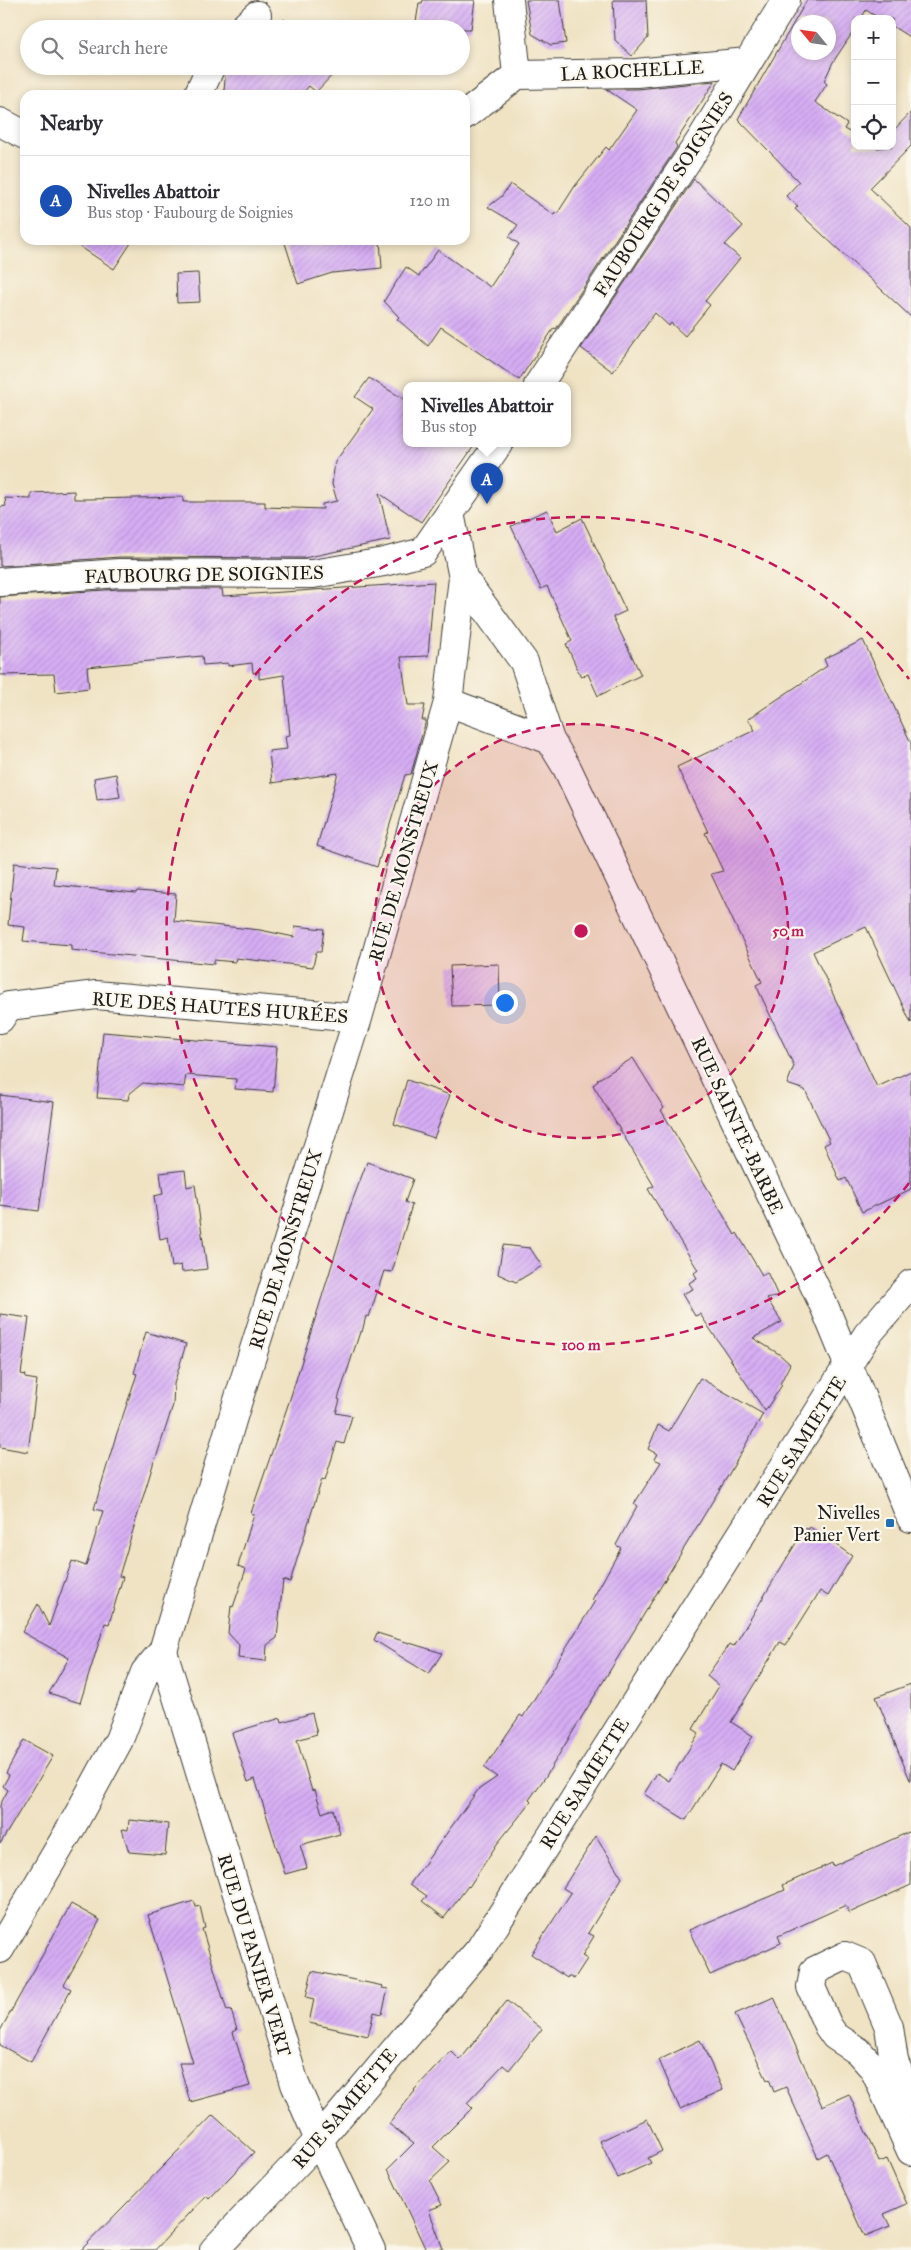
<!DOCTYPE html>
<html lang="en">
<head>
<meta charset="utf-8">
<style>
	body { margin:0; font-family:"IM FELL Great Primer",serif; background:#f2f2f3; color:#2b2b33 }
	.controls { position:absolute; right:15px; top:15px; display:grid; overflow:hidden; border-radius:10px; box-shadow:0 2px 8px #0003 }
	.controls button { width:45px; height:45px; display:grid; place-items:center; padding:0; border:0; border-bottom:1px solid #e1e1e2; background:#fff; color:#2b2b33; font:25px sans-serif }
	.compass { position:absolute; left:791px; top:15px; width:45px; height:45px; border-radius:50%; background:#fff; box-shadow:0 2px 8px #0003; rotate:299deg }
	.you { position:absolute; left:504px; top:1002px; width:18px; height:18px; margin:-12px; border:4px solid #fff; border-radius:50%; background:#1a73e8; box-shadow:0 0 0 8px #1a73e833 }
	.badge { display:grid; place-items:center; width:32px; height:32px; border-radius:50%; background:#1f6fb2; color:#fff; font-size:16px; font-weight:700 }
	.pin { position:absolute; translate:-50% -41px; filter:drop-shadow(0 1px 2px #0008) }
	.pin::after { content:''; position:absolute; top:26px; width:18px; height:15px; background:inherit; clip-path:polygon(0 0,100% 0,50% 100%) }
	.popup { position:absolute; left:403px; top:382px; width:168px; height:65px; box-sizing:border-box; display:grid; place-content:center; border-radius:10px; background:#fff; filter:drop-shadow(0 1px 4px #0005); font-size:16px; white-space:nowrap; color:#7c7c81 }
	.popup b { font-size:19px; color:#2b2b33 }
	.popup::after { content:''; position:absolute; left:50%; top:100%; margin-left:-10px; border:10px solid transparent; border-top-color:#fff }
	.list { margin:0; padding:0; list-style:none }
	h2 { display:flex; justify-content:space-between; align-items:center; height:65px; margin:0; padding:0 20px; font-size:21px }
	h2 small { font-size:16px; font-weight:400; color:#7c7c81 }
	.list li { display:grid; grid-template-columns:32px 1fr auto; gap:15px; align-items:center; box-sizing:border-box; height:90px; padding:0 20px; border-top:1px solid #e1e1e2 }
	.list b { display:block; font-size:19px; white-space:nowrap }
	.list p { margin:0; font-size:16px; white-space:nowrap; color:#7c7c81 }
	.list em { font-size:16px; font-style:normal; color:#7c7c81 }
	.icon { flex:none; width:28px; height:28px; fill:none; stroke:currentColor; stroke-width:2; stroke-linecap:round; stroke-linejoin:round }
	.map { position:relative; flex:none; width:911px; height:2250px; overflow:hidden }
	.search { position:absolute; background:#fff; box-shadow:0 2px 8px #0003; left:20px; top:20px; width:450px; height:55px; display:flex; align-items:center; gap:12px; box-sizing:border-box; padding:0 18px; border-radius:28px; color:#7c7c81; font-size:19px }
	.panel { position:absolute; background:#fff; box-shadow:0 2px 8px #0003; left:20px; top:90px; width:450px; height:155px; border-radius:15px }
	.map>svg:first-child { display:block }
	.building { fill:url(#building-hatch); fill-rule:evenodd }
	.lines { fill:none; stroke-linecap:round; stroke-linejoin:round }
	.minor-casing { stroke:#3c3a35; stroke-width:30 }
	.minor { stroke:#fff; stroke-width:28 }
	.ring { fill:none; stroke:#c2185b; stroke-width:2.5; stroke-dasharray:9 6 }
	.poi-dot { fill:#1f6fb2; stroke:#fbf7ec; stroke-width:2 }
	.labels { text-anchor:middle; stroke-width:4.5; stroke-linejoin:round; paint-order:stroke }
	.street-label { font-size:19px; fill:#1c1c1c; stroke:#fbf7ec }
	.poi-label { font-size:19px; fill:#1c1c1c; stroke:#fbf7ec; text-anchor:end }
	.centre { fill:#c2185b; stroke:#fbf7ec; stroke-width:2.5 }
	.ring-label { font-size:15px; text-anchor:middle; font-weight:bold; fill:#c2185b; stroke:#fbf7ec; stroke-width:4.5; stroke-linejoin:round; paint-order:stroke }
</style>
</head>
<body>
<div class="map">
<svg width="911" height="2250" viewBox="0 0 911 2250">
	<defs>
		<pattern id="building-hatch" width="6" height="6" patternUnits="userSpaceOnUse" patternTransform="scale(1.25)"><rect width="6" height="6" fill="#d6adf4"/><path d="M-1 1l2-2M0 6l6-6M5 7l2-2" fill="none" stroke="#b794d1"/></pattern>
	</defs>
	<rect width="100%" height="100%" fill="#fbf7ec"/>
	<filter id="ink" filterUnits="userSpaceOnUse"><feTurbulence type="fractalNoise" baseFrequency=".02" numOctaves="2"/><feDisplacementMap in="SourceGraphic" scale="10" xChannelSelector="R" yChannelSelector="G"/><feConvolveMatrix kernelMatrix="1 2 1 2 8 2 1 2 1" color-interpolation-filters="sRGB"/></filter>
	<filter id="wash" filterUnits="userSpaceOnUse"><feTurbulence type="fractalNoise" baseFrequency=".0096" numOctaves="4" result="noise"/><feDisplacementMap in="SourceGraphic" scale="20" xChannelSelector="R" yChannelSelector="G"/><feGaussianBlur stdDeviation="1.12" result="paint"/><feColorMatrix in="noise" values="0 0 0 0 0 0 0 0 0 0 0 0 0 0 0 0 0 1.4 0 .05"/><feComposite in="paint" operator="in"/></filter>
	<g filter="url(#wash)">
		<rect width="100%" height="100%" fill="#f0e3c4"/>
		<g id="blocks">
			<path class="building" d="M 423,0 L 475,0 L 471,29 L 445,29 L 445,26 L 416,22 L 419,3 L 422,3 Z
				M 526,0 L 560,0 L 566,43 L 551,45 L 532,34 Z
				M 613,0 L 646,0 L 648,38 L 632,56 L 615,40 Z
				M 807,0 L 911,0 L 911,38 L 892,26 L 892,19 L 880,19 L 866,10 L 861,19 L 855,19 L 855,29 L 833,62 L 824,81 L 827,84 L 815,102 L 847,124 L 844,129 L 855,135 L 855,146 L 878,148 L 892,146 L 892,132 L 911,112 L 911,146 L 870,188 L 911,228 L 911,317 L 795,209 L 798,206 L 786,196 L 799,182 L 738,119 ZM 798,22 L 828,22 L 828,52 L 798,52 Z
				M 284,19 L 294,29 L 275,29 Z
				M 226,66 L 334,66 L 338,69 L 316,92 L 309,86 L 301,95 L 241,95 L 241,93 L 224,92 Z
				M 715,81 L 675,143 L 677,147 L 556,329 L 554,328 L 519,380 L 441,327 L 428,346 L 397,319 L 399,317 L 384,301 L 406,267 L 419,276 L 438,250 L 490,287 L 519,244 L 509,237 L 518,225 L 488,207 L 502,196 L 510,184 L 554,215 L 555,212 L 557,214 L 575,186 L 606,147 L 609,150 L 637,110 L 606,89 L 638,89 Z
				M 694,179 L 743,226 L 725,245 L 740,258 L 705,301 L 710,305 L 685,336 L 671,323 L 669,326 L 655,313 L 613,372 L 581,348 Z
				M 70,240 L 133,240 L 114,269 Z
				M 284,240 L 380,240 L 382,268 L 332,273 L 298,284 Z
				M 198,273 L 200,302 L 177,303 L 176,274 Z
				M 369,378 L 407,401 L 407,443 L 476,443 L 421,522 L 379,493 L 390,540 L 304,558 L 119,557 L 0,566 L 0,507 L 6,506 L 5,498 L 31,499 L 31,493 L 74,491 L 74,499 L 89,499 L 183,497 L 183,502 L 265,502 L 265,507 L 323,509 L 322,504 L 337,501 L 332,484 L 335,462 L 373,409 L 355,397 Z
				M 547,510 L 557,531 L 582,518 L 626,611 L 613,617 L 641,675 L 598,696 L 588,674 L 581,677 L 566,644 L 572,641 L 547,586 L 541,589 L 511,526 Z
				M 434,582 L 428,656 L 401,657 L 408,705 L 425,705 L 422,720 L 426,720 L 411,774 L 405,775 L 377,867 L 317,846 L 338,773 L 272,783 L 269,751 L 287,749 L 285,736 L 290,735 L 284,675 L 259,679 L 259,671 L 253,673 L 252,663 L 228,666 L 228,663 L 203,665 L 202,656 L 87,667 L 89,688 L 56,692 L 54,674 L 0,675 L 0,597 L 120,589 L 222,589 L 223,596 Z
				M 863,640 L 911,743 L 911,1023 L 866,927 L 813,952 L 877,1087 L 911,1071 L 911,1189 L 862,1212 L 846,1178 L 840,1181 L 824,1145 L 830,1142 L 805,1090 L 787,1084 L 794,1066 L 756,985 L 762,982 L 711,874 L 723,871 L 705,833 L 708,832 L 677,767 L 755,730 L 748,719 L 827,666 L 824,659 Z
				M 116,774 L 120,797 L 97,800 L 94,778 Z
				M 14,863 L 56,867 L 54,885 L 136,893 L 137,891 L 176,894 L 174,921 L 260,930 L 294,937 L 295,926 L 324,929 L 321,952 L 316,952 L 313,967 L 236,958 L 235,962 L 214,960 L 214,964 L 71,950 L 71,945 L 23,941 L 25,927 L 8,925 Z
				M 499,964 L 500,1005 L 452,1006 L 450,966 Z
				M 103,1032 L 277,1047 L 273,1092 L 235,1089 L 236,1079 L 186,1075 L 184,1087 L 143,1083 L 129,1094 L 128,1100 L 97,1098 Z
				M 633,1058 L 664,1108 L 661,1110 L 735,1235 L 737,1233 L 762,1275 L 767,1272 L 778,1296 L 767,1299 L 782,1322 L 753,1338 L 779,1354 L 790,1364 L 780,1384 L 782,1385 L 765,1411 L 700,1314 L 695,1316 L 682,1294 L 693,1289 L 689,1283 L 697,1278 L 694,1273 L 698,1270 L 654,1199 L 648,1189 L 654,1186 L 593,1085 L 598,1081 L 597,1080 Z
				M 407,1080 L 450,1095 L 434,1138 L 394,1124 Z
				M 0,1095 L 54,1102 L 39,1211 L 0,1206 Z
				M 367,1162 L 413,1179 L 405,1202 L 412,1205 L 392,1272 L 384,1271 L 369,1317 L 366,1316 L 362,1332 L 360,1332 L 338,1399 L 340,1400 L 336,1413 L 352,1416 L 344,1444 L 337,1442 L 325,1480 L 322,1479 L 290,1582 L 283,1580 L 277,1638 L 267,1645 L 266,1661 L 238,1658 L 239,1645 L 228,1633 L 231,1606 L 233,1607 L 246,1569 L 238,1566 L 254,1514 L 251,1513 L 290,1399 L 350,1207 Z
				M 185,1170 L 187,1187 L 195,1185 L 207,1269 L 182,1272 L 181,1265 L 172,1267 L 168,1237 L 160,1239 L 154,1196 L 163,1194 L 160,1173 Z
				M 503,1245 L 530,1248 L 542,1266 L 516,1282 L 498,1274 Z
				M 0,1314 L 29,1318 L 21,1374 L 26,1375 L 25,1378 L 37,1380 L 28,1452 L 0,1447 Z
				M 146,1332 L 186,1344 L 174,1384 L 173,1405 L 156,1458 L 155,1458 L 119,1576 L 123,1577 L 109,1624 L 105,1623 L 80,1703 L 49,1693 L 69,1658 L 22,1632 L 38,1604 L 49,1626 L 72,1561 L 86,1566 L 103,1511 L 94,1509 L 115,1439 L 137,1374 L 134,1373 Z
				M 700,1378 L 763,1414 L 729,1474 L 546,1776 L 529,1800 L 531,1802 L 497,1844 L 469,1887 L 468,1886 L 444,1918 L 422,1901 L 427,1896 L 410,1884 L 478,1790 L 497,1777 L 484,1768 L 520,1715 L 523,1717 L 595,1601 L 592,1600 L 621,1548 L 616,1545 L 637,1506 L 634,1504 L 661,1462 L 654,1459 L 657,1454 L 648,1449 L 658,1425 L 669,1431 Z
				M 810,1527 L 852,1556 L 828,1596 L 820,1591 L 786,1645 L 780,1642 L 731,1722 L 753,1736 L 732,1771 L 721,1764 L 686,1820 L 644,1794 L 657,1773 L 669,1781 L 699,1733 L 693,1729 L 719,1686 L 707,1676 L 729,1644 L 734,1646 L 805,1528 L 808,1530 Z
				M 377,1633 L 442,1653 L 429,1674 L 374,1640 Z
				M 911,1684 L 911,1780 L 910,1780 L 876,1697 Z
				M 312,1713 L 317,1734 L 297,1740 L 312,1791 L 315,1790 L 322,1813 L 333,1809 L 340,1834 L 300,1845 L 307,1868 L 285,1874 L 255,1779 L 248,1782 L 232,1733 L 281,1718 L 282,1722 Z
				M 24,1740 L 53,1756 L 0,1844 L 0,1805 L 8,1790 L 3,1786 L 9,1775 L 6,1773 Z
				M 129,1820 L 168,1824 L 165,1855 L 129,1852 L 122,1829 L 128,1830 Z
				M 911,1831 L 911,1885 L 849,1913 L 846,1905 L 778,1936 L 781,1943 L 710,1975 L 689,1930 L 785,1890 L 783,1885 L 832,1863 L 833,1866 Z
				M 596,1836 L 622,1878 L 588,1933 L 594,1936 L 582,1956 L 587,1959 L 574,1979 L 568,1976 L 567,1978 L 531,1954 L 571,1893 L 563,1888 Z
				M 194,1901 L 196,1907 L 200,1906 L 205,1928 L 202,1929 L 227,2011 L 231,2010 L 237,2030 L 233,2032 L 250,2086 L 190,2102 L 179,2063 L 193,2063 L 148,1915 Z
				M 71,1904 L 100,1920 L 64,1985 L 71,1989 L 31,2062 L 0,2045 L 0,2031 Z
				M 312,1971 L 383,1986 L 382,1988 L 388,1989 L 382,2014 L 374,2012 L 368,2036 L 309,2023 L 314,1999 L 306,1997 Z
				M 774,1997 L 822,2106 L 849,2094 L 879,2162 L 887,2159 L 907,2204 L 884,2214 L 890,2226 L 865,2236 L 827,2153 L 818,2158 L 786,2087 L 774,2092 L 769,2079 L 767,2080 L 735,2014 Z
				M 507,2001 L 542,2029 L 509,2070 L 503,2065 L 467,2103 L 472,2108 L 433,2147 L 450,2162 L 430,2181 L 442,2205 L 429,2210 L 443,2249 L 426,2250 L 388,2169 L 414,2143 L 389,2124 L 415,2091 L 414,2090 L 451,2051 L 460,2060 Z
				M 700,2040 L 723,2090 L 680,2109 L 659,2060 Z
				M 213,2115 L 254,2152 L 209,2199 L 206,2196 L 155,2250 L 81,2250 Z
				M 647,2119 L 662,2151 L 648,2158 L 651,2163 L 618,2178 L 600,2141 Z"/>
		</g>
	</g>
	<g filter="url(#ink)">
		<use href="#blocks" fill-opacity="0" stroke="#3c3a35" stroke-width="1"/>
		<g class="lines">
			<defs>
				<path id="minor" d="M 509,0 L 517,75
					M 242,29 L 257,15
					M 198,95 L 211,66
					M 465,115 L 517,75 L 636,73 L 747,62
					M 0,122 L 25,135
					M 538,385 L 700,141 L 786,0
					M 463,578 L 524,662 L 550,740 L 567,768 L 825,1308 L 911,1518
					M 0,582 L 119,573 L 313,574 L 384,562 L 423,552 L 499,443
					M 448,702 L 550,740
					M 0,1019 L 9,1006 L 96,995 L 358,1018
					M 163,1651 L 295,2084 L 319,2140 L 371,2250
					M 0,1949 L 71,1828 L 119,1740 L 145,1672 L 163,1651 L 236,1407 L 358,1018 L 448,702 L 463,578 L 450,513
					M 911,2102 L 894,2061 L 889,2027 L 862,1963 L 845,1956 L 814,1971 L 811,1987 L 828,2026 L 835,2036 L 858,2051 L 874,2069 L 911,2151
					M 214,2250 L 319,2140 L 480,1949 L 867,1335 L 911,1284"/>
			</defs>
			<use href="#minor" class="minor-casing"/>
			<use href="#minor" class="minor"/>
		</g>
	</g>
	<circle cx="581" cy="931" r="207" fill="#c2185b" fill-opacity=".12"/>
	<g class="ring">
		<circle cx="581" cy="931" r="207"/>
		<path d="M909 1183A414 414 0 1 1 909 679"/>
	</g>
	<rect class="poi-dot" x="885" y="1518" width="10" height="10" rx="2.5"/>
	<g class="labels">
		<g class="street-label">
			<text transform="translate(632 70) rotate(-3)" y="7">LA ROCHELLE</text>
			<text transform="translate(663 194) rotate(-57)" y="7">FAUBOURG DE SOIGNIES</text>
			<text transform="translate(204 574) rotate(-1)" y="7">FAUBOURG DE SOIGNIES</text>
			<text transform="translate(403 861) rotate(-74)" y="7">RUE DE MONSTREUX</text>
			<text transform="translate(220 1007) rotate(4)" y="7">RUE DES HAUTES HURÉES</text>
			<text transform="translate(738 1125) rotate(65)" y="7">RUE SAINTE-BARBE</text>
			<text transform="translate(285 1249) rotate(-73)" y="7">RUE DE MONSTREUX</text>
			<text transform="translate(801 1441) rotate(-58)" y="7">RUE SAMIETTE</text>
			<text transform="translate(584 1783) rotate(-58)" y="7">RUE SAMIETTE</text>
			<text transform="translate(255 1955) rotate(73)" y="7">RUE DU PANIER VERT</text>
			<text transform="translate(344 2108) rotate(-50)" y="7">RUE SAMIETTE</text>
		</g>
		<g class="poi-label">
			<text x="880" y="1519">Nivelles<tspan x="880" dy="22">Panier Vert</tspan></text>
		</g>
	</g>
	<circle cx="581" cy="931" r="8" class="centre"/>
	<g class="ring-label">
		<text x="788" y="936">50 m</text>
		<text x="581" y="1350">100 m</text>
	</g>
</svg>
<div class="controls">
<button>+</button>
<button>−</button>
<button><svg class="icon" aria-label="locate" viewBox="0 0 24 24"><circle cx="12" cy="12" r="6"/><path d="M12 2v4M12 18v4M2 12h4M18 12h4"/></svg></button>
</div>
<svg class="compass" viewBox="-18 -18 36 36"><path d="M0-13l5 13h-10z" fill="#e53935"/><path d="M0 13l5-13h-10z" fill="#7c7c81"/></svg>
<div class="you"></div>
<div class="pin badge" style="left:487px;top:504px;background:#1a4fb4">A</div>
<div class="popup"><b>Nivelles Abattoir</b>Bus stop</div>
<div class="search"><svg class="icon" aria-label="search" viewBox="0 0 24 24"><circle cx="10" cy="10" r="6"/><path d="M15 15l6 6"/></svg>Search here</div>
<section class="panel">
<h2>Nearby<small></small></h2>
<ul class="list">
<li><span class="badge" style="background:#1a4fb4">A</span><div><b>Nivelles Abattoir</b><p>Bus stop · Faubourg de Soignies</p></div><em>120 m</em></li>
</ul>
</section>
</div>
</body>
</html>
